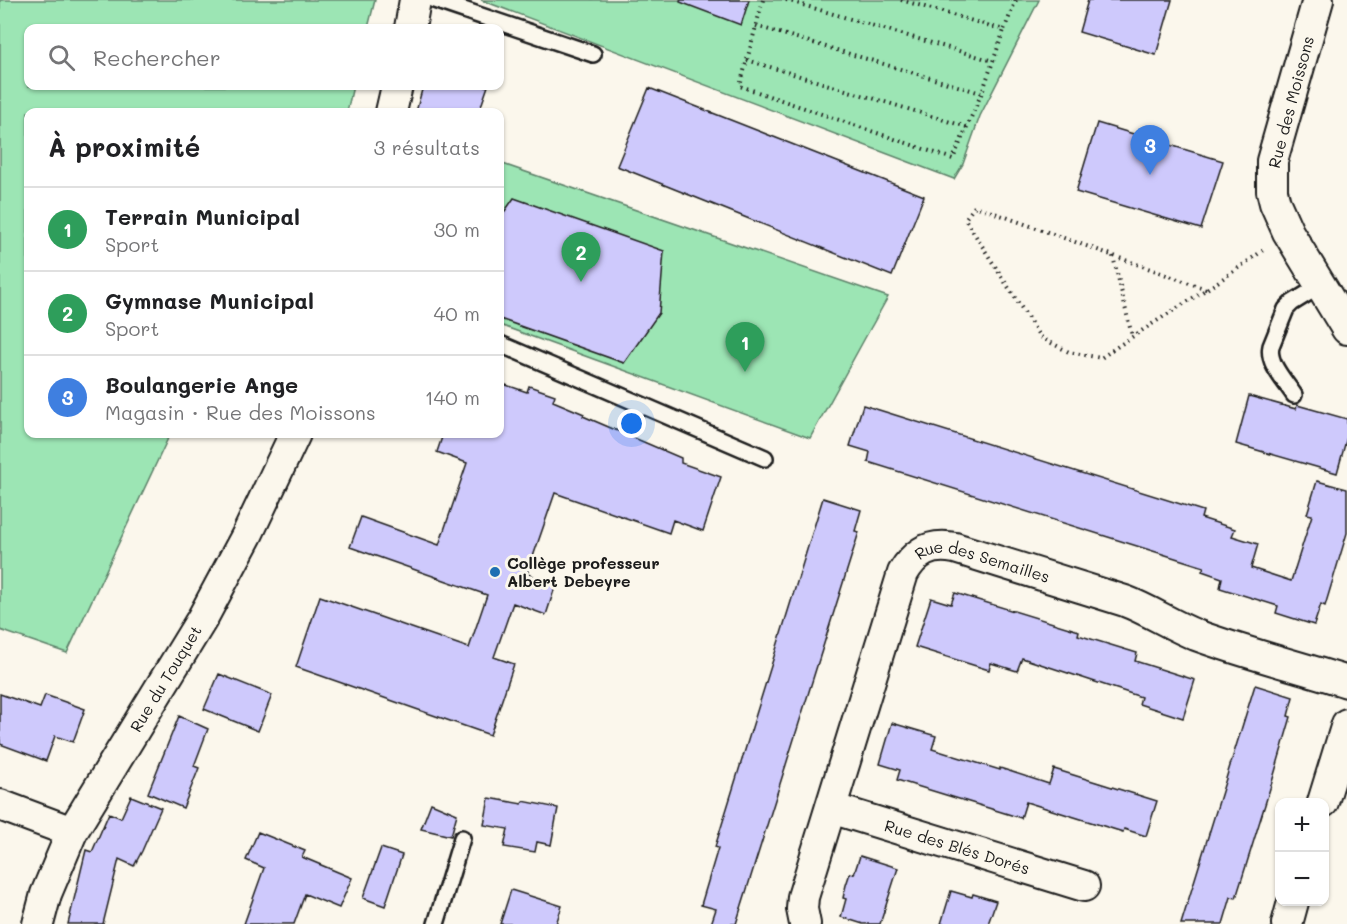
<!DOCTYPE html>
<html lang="fr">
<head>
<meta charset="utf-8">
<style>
	body { margin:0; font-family:Mali,sans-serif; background:#f2f2f2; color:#202124 }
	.controls { position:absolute; right:18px; bottom:18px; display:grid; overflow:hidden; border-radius:12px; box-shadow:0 2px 4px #0004 }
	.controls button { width:54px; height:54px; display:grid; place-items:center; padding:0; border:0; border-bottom:2px solid #e0e0e0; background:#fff; color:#202124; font:30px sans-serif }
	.you { position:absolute; left:632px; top:424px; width:21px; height:21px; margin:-15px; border:4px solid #fff; border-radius:50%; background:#1a73e8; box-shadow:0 0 0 9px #1a73e833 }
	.badge { display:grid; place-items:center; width:39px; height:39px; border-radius:50%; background:#db2777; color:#fff; font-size:20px; font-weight:700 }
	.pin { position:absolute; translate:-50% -50px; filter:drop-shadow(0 2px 3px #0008) }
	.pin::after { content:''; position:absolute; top:32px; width:21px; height:18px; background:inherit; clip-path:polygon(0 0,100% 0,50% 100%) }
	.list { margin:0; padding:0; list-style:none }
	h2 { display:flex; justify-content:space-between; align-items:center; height:78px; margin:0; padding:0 24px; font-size:26px }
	h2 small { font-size:20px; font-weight:400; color:#757577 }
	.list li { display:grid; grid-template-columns:39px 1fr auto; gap:18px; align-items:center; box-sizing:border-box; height:84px; padding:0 24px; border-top:2px solid #e0e0e0 }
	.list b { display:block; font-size:22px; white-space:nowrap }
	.list p { margin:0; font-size:20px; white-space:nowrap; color:#757577 }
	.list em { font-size:20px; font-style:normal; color:#757577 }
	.icon { flex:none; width:33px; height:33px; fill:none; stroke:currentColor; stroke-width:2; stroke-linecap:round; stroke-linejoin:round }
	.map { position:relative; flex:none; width:1347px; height:924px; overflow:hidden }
	.search { position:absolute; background:#fff; box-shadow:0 2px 4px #0004; left:24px; top:24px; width:480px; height:66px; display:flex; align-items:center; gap:15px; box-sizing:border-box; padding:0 21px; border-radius:12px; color:#757577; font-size:22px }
	.panel { position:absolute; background:#fff; box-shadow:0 2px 4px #0004; left:24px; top:108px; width:480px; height:330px; border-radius:12px }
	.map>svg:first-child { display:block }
	.green { fill:#9ce5b4; stroke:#5c8068; stroke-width:1.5 }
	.building { fill:#cec9fc; stroke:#1c1c1c; stroke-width:1.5 }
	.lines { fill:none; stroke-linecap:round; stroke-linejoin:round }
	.lane-casing { stroke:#1c1c1c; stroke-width:20 }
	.street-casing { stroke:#1c1c1c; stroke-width:34 }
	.path { stroke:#1c1c1c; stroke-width:4; stroke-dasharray:1.5 4.5; stroke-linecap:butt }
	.lane { stroke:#fbf7ec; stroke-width:15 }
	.street { stroke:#fbf7ec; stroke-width:30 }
	.poi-dot { fill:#1f6fb2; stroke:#fbf7ec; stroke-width:2 }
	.labels { text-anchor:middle; stroke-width:6; stroke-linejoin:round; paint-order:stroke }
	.street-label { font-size:16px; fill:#1c1c1c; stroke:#fbf7ec }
	.poi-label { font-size:16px; font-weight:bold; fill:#1c1c1c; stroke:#fbf7ec; text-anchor:start }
</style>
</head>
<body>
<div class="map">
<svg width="1347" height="924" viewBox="0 0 1347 924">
	<rect width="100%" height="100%" fill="#fbf7ec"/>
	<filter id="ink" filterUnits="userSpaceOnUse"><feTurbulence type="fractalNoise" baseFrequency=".0167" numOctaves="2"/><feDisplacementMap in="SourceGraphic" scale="12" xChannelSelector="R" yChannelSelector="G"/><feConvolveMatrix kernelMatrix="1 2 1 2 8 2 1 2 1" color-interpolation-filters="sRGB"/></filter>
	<g filter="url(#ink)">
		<path class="green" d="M 0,0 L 375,0 L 368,28 L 28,28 L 28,86 L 353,86 L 347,112 L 28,112 L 28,434 L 170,434 L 67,653 L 0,630 Z
			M 481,0 L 1039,0 L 980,116 L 963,164 L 954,179 Z
			M 500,163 L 888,297 L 865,338 L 810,438 L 500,325 Z"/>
		<path class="building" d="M 680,0 L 749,0 L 741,25 L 680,2 Z
			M 1088,0 L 1172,0 L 1156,55 L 1079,32 Z
			M 423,86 L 488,86 L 479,112 L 416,112 Z
			M 649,88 L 924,196 L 892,276 L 617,166 Z
			M 1097,123 L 1223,161 L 1201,229 L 1076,192 Z
			M 514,198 L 664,251 L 659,313 L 624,363 L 500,319 L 500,218 Z
			M 500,383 L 527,392 L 529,386 L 555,395 L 553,401 L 584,414 L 583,416 L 681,458 L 681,463 L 721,477 L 703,531 L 673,520 L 669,533 L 555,493 L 527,574 L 556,584 L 546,615 L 513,603 L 494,657 L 514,664 L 490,735 L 296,667 L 320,596 L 469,648 L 487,595 L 350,547 L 361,517 L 439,545 L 467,463 L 437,452 L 443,434 L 500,434 Z
			M 1249,396 L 1296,409 L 1297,405 L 1347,419 L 1347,437 L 1337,473 L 1236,444 Z
			M 863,405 L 1203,511 L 1201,518 L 1235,529 L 1232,536 L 1258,544 L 1251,568 L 1291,581 L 1312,515 L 1307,514 L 1317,481 L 1347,489 L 1347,533 L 1325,606 L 1321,604 L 1314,625 L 1276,613 L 1278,606 L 1220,588 L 1222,578 L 1202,571 L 1204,567 L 868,462 L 870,452 L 850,446 Z
			M 823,498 L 861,510 L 855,531 L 859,532 L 736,924 L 711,924 L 716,909 L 701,905 L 718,848 L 715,847 Z
			M 955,593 L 1079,631 L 1078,635 L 1137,653 L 1135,661 L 1195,680 L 1183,718 L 1139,704 L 1141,697 L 1022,658 L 1017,671 L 991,663 L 989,670 L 915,647 L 931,598 L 951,604 Z
			M 219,674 L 272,695 L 258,731 L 204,709 Z
			M 1255,685 L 1293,697 L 1288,716 L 1291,717 L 1272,782 L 1236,898 L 1231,897 L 1223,924 L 1181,924 Z
			M 0,694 L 40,708 L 45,695 L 85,709 L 73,742 L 55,736 L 46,761 L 0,744 Z
			M 179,716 L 208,729 L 194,766 L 199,768 L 183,808 L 148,793 Z
			M 892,723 L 936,736 L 932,749 L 1000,770 L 1000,768 L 1049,784 L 1054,769 L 1157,801 L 1146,836 L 1124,829 L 1123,832 L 1026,802 L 1021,818 L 897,780 L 900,770 L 880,764 Z
			M 131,796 L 161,808 L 142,851 L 134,866 L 119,859 L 103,924 L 68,924 L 86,850 L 92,852 L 109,813 L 121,818 Z
			M 489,798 L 522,804 L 523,801 L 558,808 L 551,845 L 537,842 L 535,852 L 504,847 L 508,829 L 484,825 Z
			M 431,803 L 457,814 L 451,836 L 421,829 Z
			M 258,832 L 305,851 L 302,857 L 352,878 L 339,908 L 305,894 L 294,924 L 244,924 L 264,868 L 246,860 Z
			M 381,848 L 402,855 L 385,906 L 363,898 Z
			M 860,856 L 898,868 L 880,924 L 863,924 L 841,917 L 846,899 L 843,898 L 846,885 L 850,873 L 854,874 Z
			M 511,890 L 562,906 L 556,924 L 500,924 Z
			M 951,891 L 972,897 L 973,894 L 996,901 L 988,924 L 941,924 Z"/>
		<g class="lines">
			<defs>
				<path id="lane" d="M 434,0 L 593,54
					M 500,344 L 765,458
					M 1294,395 C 1285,381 1267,363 1271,346 L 1286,309 L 1292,303 L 1321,285
					M 436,924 L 462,838"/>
				<g id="street">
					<path d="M 1318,0 L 1272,161 L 1272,191 L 1275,203 L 1288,232 L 1347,329"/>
					<path d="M 410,28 L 415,0"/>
					<path d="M 391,112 L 397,86"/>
					<path d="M 1323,802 L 1347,724"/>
					<path d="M 0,805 L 72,832"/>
					<path id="s1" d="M 831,808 L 1084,886"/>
					<path id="s2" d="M 38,924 L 46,894 L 72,832 L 202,619 L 247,535 L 295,434"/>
					<path id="s3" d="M 805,924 L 802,909 L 803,897 L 903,573 C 915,552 930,543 955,548 L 1125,601 C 1149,610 1171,625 1196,635 C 1245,653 1297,666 1347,682"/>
					<path d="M 1287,924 L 1293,902"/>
				</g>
			</defs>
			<use href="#lane" class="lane-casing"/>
			<use href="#street" class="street-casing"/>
			<path class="path" d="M 763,0 L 740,86 L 953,159 L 983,90 L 1004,30
				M 786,0 L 993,61
				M 901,0 L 1004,30 L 1016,0
				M 756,26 L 981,93
				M 747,60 L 967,127
				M 1113,256 L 1132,336
				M 1206,289 L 975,206 L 965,219 L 1040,337 L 1069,352 L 1101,358 C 1155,320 1213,288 1266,248"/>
			<use href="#lane" class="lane"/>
			<use href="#street" class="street"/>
		</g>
	</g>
	<circle class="poi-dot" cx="495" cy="572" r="6"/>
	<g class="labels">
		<g class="street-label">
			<text transform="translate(1291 102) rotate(-75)" y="6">Rue des Moissons</text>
			<text dy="6" stroke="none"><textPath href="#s3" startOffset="458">Rue des Semailles</textPath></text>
			<text dy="6" stroke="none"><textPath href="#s2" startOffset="278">Rue du Touquet</textPath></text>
			<text dy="6" stroke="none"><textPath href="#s1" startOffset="132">Rue des Blés Dorés</textPath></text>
		</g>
		<g class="poi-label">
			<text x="507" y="569">Collège professeur<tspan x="507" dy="18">Albert Debeyre</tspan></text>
		</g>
	</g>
</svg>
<div class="controls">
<button>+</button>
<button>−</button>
</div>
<div class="you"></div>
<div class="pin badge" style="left:745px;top:372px;background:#2e9e5b">1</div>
<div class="pin badge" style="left:581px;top:282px;background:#2e9e5b">2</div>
<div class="pin badge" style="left:1150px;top:175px;background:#3f7fe0">3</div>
<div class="search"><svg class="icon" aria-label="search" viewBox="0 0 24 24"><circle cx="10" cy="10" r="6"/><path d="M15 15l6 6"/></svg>Rechercher</div>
<section class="panel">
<h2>À proximité<small>3 résultats</small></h2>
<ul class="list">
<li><span class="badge" style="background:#2e9e5b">1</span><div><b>Terrain Municipal</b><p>Sport</p></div><em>30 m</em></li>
<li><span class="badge" style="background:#2e9e5b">2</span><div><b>Gymnase Municipal</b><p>Sport</p></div><em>40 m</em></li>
<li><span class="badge" style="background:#3f7fe0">3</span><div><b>Boulangerie Ange</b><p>Magasin · Rue des Moissons</p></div><em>140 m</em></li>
</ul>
</section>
</div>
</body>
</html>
